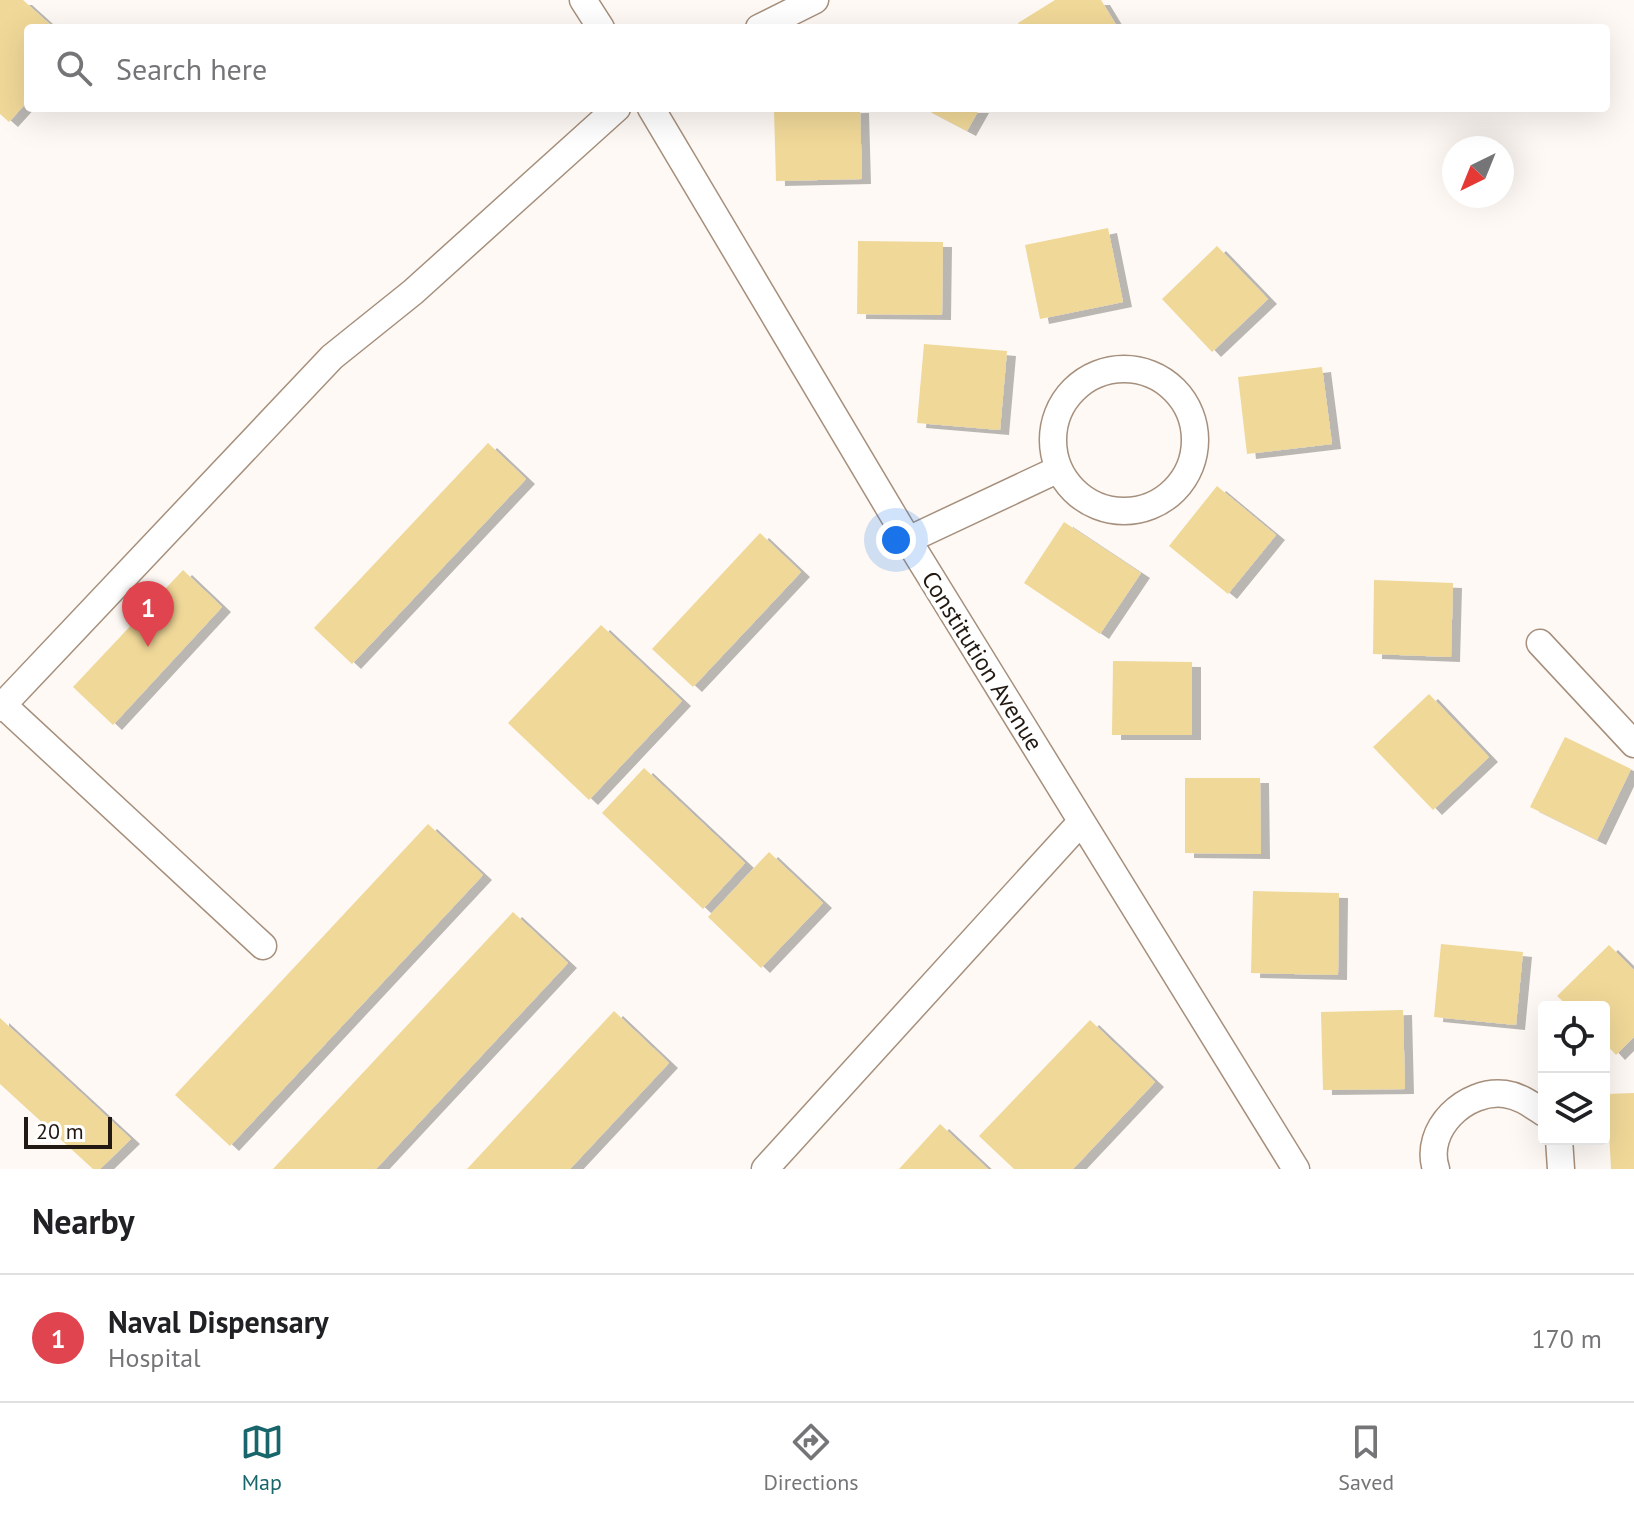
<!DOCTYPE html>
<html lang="en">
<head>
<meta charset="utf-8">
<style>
	body { margin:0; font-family:"PT Sans",sans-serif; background:#f2f2f2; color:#202124 }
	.controls { position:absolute; right:24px; bottom:24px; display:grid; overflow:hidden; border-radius:8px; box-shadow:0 8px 32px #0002 }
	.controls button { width:72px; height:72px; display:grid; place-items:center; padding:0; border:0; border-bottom:2px solid #e0e0e0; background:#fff; color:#202124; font:40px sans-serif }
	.compass { position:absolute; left:1442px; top:136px; width:72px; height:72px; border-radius:50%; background:#fff; box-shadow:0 8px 32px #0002; rotate:223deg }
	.scale { position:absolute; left:24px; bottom:20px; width:88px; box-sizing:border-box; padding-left:8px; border:4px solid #211912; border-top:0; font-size:22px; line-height:28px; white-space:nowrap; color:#211912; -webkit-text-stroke:6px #fff; paint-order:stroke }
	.you { position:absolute; left:896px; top:540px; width:28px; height:28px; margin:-20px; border:6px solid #fff; border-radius:50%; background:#1a73e8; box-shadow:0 0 0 12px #1a73e833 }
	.badge { display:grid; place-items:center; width:52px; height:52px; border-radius:50%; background:#18666b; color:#fff; font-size:26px; font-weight:700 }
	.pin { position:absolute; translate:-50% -66px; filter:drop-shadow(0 2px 4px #0008) }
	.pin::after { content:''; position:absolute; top:42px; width:28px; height:24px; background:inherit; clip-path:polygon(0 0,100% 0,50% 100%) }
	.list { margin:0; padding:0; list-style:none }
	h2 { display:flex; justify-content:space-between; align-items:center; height:104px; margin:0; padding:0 32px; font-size:34px }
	h2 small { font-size:26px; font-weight:400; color:#757577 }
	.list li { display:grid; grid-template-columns:52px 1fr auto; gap:24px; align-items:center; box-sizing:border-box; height:128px; padding:0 32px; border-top:2px solid #e0e0e0 }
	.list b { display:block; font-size:30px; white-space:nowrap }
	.list p { margin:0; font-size:26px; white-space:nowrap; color:#757577 }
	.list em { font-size:26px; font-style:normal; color:#757577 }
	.icon { flex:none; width:44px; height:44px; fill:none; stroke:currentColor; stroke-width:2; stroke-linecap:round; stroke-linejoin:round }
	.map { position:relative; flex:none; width:1634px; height:1169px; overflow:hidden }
	.search { position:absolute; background:#fff; box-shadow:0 8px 32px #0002; left:24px; right:24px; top:24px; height:88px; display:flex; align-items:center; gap:20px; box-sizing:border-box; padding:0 28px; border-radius:8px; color:#757577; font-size:30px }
	.sheet { height:232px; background:#fff }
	nav { display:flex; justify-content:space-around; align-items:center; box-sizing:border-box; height:112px; border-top:2px solid #e0e0e0; background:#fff; font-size:22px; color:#757577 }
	nav a { display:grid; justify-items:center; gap:4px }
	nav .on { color:#18666b }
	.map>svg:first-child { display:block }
	.building { fill:#f0d898; filter:url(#shadow) }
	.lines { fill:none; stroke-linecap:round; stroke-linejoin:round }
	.street-casing { stroke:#a68f7c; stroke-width:29 }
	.street { stroke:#fff; stroke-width:26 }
	.labels { text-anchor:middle; stroke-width:8; stroke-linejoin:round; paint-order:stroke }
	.street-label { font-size:24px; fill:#211912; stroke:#fff }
</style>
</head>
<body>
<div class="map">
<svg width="1634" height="1169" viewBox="0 0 1634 1169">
	<defs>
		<filter id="shadow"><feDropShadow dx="9" dy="5" stdDeviation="0" flood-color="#0004"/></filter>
	</defs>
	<rect width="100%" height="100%" fill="#fef9f4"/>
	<path class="building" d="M 0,0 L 23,0 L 54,28 L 28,28 L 28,101 L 9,122 L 0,114 Z
		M 1055,0 L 1101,0 L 1118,28 L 1021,28 L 1018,23 Z
		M 860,108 L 862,179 L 776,181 L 774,110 Z
		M 923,108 L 980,108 L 967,131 Z
		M 1108,228 L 1123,302 L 1040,319 L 1025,245 Z
		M 858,241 L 943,242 L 942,315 L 857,314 Z
		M 1217,246 L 1268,299 L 1212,352 L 1162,299 Z
		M 924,344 L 1007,351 L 1000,430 L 917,423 Z
		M 1322,367 L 1332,444 L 1247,454 L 1238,377 Z
		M 488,443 L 526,479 L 352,664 L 314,628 Z
		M 1217,486 L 1276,535 L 1228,594 L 1169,546 Z
		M 1064,522 L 1141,573 L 1100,634 L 1024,583 Z
		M 760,533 L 801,572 L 693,687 L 652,649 Z
		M 183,570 L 222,607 L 113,725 L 73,687 Z
		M 1374,580 L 1453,583 L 1451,657 L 1373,654 Z
		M 601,625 L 682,701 L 589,800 L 508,723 Z
		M 1113,661 L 1192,662 L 1192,735 L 1112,735 Z
		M 1429,694 L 1489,757 L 1433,810 L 1373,747 Z
		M 1565,737 L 1631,769 L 1597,840 L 1530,807 Z
		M 644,768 L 745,863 L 703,909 L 602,813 Z
		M 1185,778 L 1260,778 L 1261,854 L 1185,853 Z
		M 428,824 L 483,875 L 230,1146 L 175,1095 Z
		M 769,852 L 823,903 L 761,968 L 708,917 Z
		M 1253,891 L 1339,893 L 1338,975 L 1251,973 Z
		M 513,912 L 568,963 L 376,1169 L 273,1169 Z
		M 1441,944 L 1523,952 L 1516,1025 L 1434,1017 Z
		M 1609,945 L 1634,970 L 1634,1037 L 1616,1055 L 1604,1042 L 1604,1007 L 1569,1007 L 1557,996 Z
		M 1403,1010 L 1405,1089 L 1323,1090 L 1321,1012 Z
		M 614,1011 L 669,1063 L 570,1169 L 467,1169 Z
		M 0,1018 L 131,1139 L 100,1169 L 93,1169 L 0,1084 Z
		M 1090,1020 L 1155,1082 L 1073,1169 L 1014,1169 L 979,1136 Z
		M 1634,1093 L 1634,1169 L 1611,1169 L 1607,1094 Z
		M 940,1124 L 988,1169 L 899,1169 Z"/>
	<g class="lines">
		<defs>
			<path id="street" d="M 583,0 L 601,28
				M 759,28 L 815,0
				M 651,108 L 908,540 L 1296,1169
				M1053 440a71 71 0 1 1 142 0a71 71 0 1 1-142 0Z
				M 908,540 L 1059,469
				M 1540,643 L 1634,744
				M 3,705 L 263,946
				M 0,708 L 332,357 L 413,292 L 617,108
				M 1559,1139 L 1561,1169
				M 765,1169 L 1081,822
				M 1436,1169 C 1423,1129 1466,1089 1505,1094 C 1520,1096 1532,1105 1544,1113"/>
		</defs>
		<use href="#street" class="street-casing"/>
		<use href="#street" class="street"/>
	</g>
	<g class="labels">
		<g class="street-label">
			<text transform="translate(982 661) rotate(58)" y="8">Constitution Avenue</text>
		</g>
	</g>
</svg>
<div class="controls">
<button><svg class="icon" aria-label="locate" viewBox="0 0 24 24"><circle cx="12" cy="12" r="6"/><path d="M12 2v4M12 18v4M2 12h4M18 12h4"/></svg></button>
<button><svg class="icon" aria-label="layers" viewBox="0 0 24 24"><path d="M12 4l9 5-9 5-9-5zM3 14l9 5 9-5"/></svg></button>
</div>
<svg class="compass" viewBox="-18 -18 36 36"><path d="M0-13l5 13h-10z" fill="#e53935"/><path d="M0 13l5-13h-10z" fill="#757577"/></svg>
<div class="scale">20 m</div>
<div class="you"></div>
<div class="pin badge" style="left:148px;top:647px;background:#e0444e">1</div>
<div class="search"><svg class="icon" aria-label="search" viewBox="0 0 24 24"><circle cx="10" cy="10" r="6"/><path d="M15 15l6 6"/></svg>Search here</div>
</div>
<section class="sheet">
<h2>Nearby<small></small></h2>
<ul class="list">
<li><span class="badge" style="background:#e0444e">1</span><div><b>Naval Dispensary</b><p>Hospital</p></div><em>170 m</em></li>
</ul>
</section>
<nav>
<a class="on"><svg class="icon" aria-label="map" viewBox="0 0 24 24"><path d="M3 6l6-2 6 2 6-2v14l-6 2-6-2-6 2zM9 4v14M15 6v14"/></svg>Map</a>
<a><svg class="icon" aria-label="directions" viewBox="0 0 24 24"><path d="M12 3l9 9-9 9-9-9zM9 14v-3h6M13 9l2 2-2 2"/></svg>Directions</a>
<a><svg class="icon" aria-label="saved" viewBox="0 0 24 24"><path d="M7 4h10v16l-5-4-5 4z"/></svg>Saved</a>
</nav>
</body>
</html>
